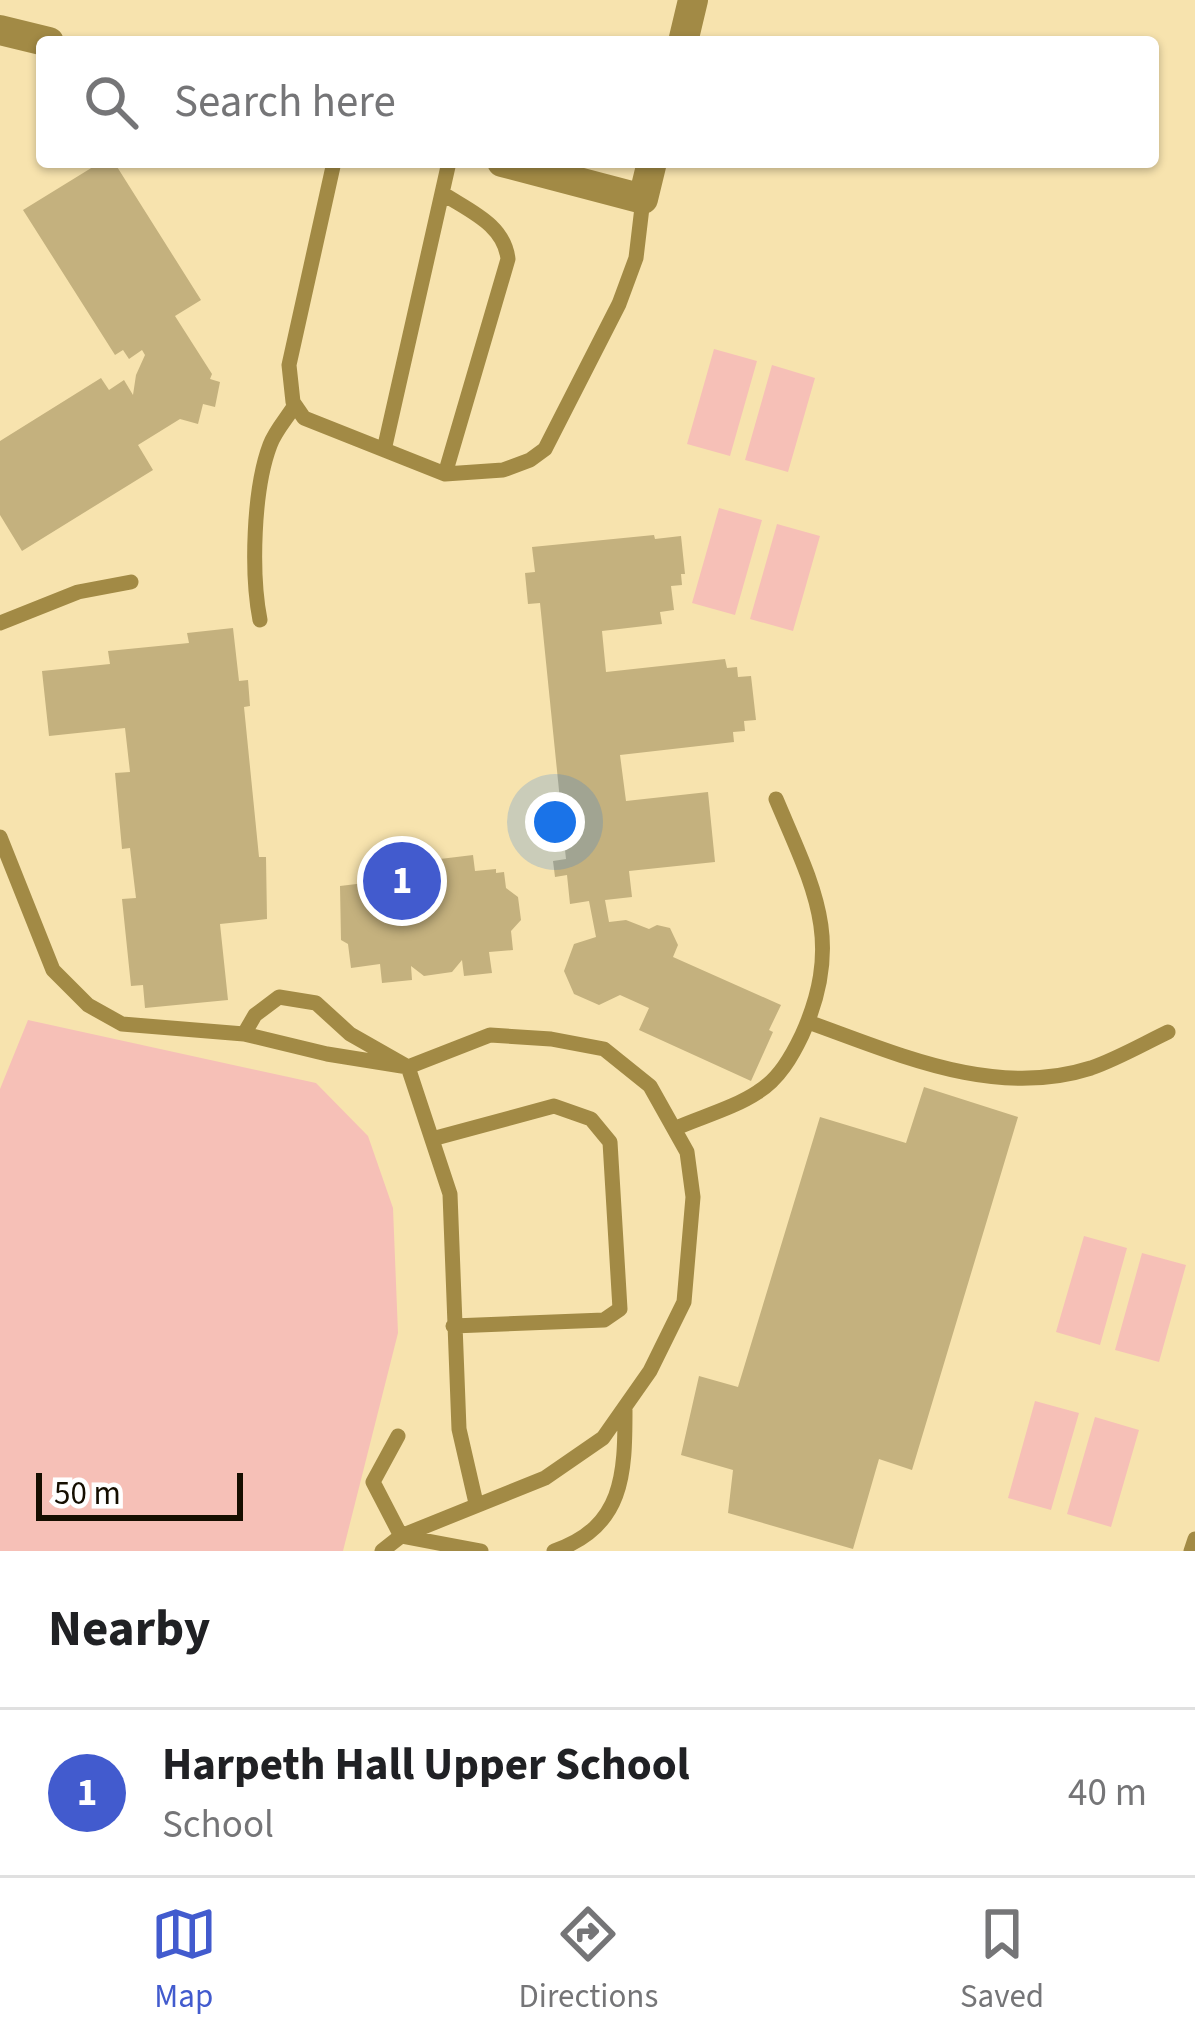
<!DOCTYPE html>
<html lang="en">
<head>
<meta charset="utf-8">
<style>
	body { margin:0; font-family:"Source Sans 3",sans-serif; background:#f2f2f2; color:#202124 }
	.scale { position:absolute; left:36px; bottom:30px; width:207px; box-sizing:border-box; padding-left:12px; border:6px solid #150e00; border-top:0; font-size:33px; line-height:42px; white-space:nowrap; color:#150e00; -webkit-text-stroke:9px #fff; paint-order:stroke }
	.you { position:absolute; left:555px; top:822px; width:42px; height:42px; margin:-30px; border:9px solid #fff; border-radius:50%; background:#1a73e8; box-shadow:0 0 0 18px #1a73e833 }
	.badge { display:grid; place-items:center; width:78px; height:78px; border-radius:50%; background:#425bce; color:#fff; font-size:39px; font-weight:700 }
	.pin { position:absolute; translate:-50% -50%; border:6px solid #fff; box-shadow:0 3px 12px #0006 }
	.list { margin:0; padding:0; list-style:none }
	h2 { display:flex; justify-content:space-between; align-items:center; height:156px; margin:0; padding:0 48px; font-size:51px }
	h2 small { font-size:39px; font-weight:400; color:#757577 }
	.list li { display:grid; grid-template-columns:78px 1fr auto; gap:36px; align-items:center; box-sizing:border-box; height:168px; padding:0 48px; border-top:3px solid #e0e0e0 }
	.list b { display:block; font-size:45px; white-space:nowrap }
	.list p { margin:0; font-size:39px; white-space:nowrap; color:#757577 }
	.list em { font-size:39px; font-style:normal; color:#757577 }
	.icon { flex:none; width:66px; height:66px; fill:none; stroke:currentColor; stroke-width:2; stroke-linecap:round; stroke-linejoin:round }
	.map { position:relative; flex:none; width:1195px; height:1551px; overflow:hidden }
	.search { position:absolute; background:#fff; box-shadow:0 3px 9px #0004; left:36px; right:36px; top:36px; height:132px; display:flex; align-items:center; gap:30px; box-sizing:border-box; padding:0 42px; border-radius:12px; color:#757577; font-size:45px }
	.sheet { height:324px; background:#fff }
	nav { display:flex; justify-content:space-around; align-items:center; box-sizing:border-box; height:168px; border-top:3px solid #e0e0e0; background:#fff; font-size:33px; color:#757577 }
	nav a { display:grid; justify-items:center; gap:6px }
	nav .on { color:#425bce }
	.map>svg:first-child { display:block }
	.green { fill:#f6c0b7 }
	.building { fill:#c4b17e }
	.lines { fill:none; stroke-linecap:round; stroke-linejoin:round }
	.lane { stroke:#a28a45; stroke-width:15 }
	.street { stroke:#a28a45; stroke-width:30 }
</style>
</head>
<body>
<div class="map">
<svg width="1195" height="1551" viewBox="0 0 1195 1551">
	<rect width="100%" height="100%" fill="#f7e3ae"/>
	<path class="green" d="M 714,349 L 757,361 L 730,456 L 687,444 Z
		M 772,365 L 815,378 L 788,472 L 745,460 Z
		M 719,508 L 762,520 L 735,615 L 692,603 Z
		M 777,524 L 820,536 L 793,631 L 750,619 Z
		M 28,1020 L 316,1083 L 368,1136 L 393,1208 L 398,1333 L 343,1551 L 0,1551 L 0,1089 Z
		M 1084,1236 L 1127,1248 L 1100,1345 L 1056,1332 Z
		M 1142,1253 L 1186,1265 L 1159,1362 L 1115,1350 Z
		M 1035,1401 L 1079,1413 L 1051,1510 L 1008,1498 Z
		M 1095,1417 L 1139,1430 L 1111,1527 L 1067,1514 Z"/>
	<path class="building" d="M 101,162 L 114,162 L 201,300 L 175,316 L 212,374 L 210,379 L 220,382 L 215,407 L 203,404 L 198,424 L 180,419 L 138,445 L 153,470 L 22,551 L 0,515 L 0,441 L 101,378 L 109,390 L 124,380 L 133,395 L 136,375 L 145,355 L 142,350 L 129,359 L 123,350 L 115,355 L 23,210 Z
		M 654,535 L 655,539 L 681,536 L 685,574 L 681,574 L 682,585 L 671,586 L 674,610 L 660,612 L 662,624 L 602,631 L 606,672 L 725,659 L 727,668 L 737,667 L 738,677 L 751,676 L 756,720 L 744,721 L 745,731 L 733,732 L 734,742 L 620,755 L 626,801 L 708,792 L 715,862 L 629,871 L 632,897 L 605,900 L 609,922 L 626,920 L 649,929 L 657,925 L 670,928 L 678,945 L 673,957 L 781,1005 L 769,1030 L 773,1032 L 751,1081 L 639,1030 L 649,1008 L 620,995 L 599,1005 L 574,994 L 564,971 L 574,944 L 596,937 L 589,901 L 570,904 L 567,875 L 555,877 L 553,861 L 566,859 L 562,823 L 550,824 L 549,811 L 561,810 L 540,603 L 528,604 L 525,573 L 535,572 L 532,547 Z
		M 233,628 L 239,681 L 248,680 L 250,706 L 244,707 L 259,857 L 266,857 L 267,919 L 220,924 L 228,1000 L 145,1008 L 143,985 L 131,986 L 122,899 L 136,898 L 130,848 L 122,849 L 115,773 L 130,772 L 125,728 L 49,736 L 42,671 L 110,664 L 108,651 L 189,643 L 187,633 Z
		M 473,855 L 475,871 L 496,869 L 496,873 L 504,872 L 506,888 L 518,897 L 521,920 L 511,931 L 513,950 L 489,952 L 492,973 L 464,976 L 462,960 L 452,972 L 424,976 L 411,966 L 412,980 L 382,983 L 380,964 L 351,968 L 348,944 L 341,940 L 340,886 L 373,882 L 371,868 L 406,864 L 421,856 L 440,859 Z
		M 924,1087 L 1018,1117 L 912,1470 L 879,1459 L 853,1549 L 728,1513 L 733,1470 L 681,1455 L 699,1376 L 738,1387 L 820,1117 L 906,1143 Z"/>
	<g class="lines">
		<path class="lane" d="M 334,162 L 289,365 L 293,402 L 304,418 L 445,474 L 503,470 L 530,460 L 545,449 L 619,304 L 636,258 L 643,199
			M 442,193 C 469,211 504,224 508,259 L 445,474
			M 384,450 L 449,162
			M 260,620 C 251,574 253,490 270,445 C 275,431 287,418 295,405
			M 0,623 L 78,592 L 131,582
			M 0,837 L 53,970 L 88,1005 L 122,1024 L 244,1034 L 327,1054 L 408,1067 L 490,1035 L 551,1039 L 604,1049 L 650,1086 L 687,1152 L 693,1197 L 684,1302 L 650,1371 L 603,1438 L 545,1478 L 401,1536 L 382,1551
			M 808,1022 C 898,1054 994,1099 1091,1068 C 1117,1059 1143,1044 1168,1032
			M 244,1034 L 255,1015 L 279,997 L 316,1003 L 350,1034 L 408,1067 L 450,1194 L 459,1429 L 476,1503
			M 674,1129 C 701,1117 734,1108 758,1092 C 779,1079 792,1056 802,1035 C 845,940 813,887 776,799
			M 432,1139 L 554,1106 L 591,1119 L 610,1142 L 620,1309 L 604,1320 L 453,1326
			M 398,1436 L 373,1482 L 401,1536 L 481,1551
			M 554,1551 C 624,1527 625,1474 625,1410
			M 1191,1551 L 1195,1539"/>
		<path class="street" d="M 0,30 L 49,42
			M 683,42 L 693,0
			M 502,162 L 643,199 L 652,162"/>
	</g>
</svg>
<div class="scale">50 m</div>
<div class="you"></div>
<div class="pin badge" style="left:402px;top:881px">1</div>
<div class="search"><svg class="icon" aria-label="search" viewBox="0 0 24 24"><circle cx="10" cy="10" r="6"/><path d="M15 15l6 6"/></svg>Search here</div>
</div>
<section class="sheet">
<h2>Nearby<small></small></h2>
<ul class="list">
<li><span class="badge">1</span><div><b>Harpeth Hall Upper School</b><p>School</p></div><em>40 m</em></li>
</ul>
</section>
<nav>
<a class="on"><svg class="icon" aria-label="map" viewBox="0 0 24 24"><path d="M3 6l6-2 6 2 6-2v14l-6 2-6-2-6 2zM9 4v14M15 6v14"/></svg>Map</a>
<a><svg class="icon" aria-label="directions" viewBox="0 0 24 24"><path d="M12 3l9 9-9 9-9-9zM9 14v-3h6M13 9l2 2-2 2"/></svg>Directions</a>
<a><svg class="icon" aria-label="saved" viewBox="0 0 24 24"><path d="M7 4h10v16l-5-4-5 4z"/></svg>Saved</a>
</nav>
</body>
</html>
